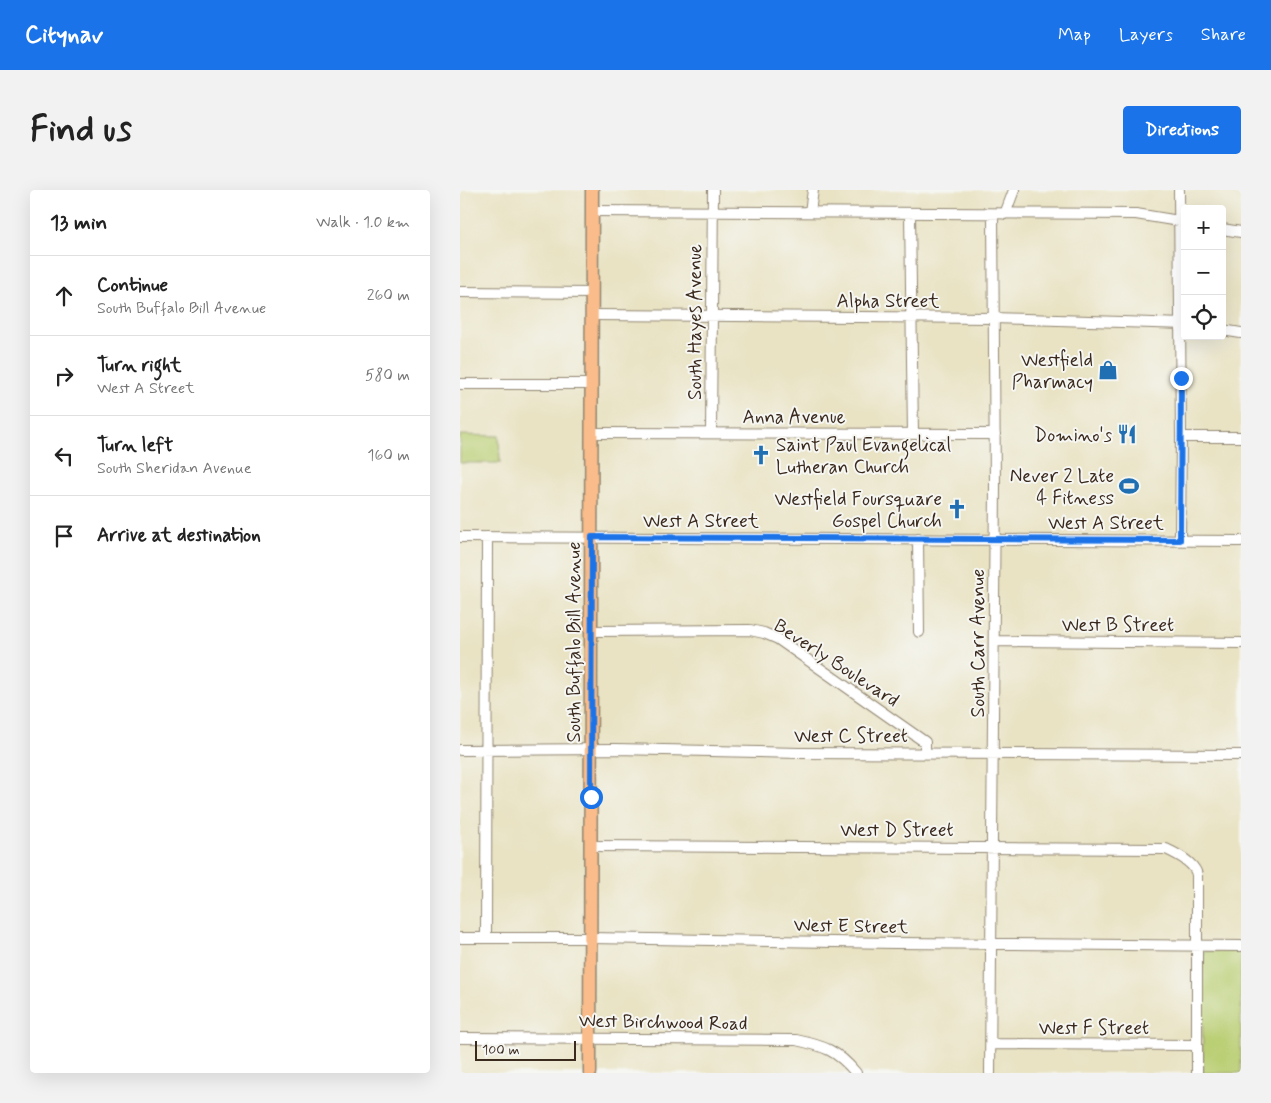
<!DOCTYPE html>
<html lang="en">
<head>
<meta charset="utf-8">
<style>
	body { margin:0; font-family:Mynerve,sans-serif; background:#f2f2f2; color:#222 }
	.controls { position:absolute; right:15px; top:15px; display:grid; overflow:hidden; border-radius:5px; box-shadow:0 5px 20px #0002 }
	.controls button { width:45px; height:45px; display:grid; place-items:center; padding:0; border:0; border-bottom:1px solid #e0e0e0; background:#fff; color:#222; font:25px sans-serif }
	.scale { position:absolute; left:15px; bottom:12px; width:101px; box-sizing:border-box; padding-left:5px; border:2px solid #3b2a1e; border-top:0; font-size:14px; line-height:18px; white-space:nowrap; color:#3b2a1e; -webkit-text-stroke:4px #f6f6f2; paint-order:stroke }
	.stop { position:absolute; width:15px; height:15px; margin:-11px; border:4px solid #1a73e8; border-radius:50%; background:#fff }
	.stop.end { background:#1a73e8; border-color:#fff; box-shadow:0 1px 5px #0008 }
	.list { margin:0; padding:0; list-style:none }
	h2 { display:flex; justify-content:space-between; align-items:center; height:65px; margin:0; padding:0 20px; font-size:21px }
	h2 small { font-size:16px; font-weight:400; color:#767676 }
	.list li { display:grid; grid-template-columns:32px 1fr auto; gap:15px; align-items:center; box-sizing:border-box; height:80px; padding:0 20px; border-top:1px solid #e0e0e0 }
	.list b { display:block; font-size:19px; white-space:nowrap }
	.list p { margin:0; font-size:16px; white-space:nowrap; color:#767676 }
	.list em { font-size:16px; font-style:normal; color:#767676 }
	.icon { flex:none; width:28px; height:28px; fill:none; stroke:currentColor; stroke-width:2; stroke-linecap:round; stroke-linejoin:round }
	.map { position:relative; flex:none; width:781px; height:883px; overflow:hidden; border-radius:5px }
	header { display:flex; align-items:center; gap:30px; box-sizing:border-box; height:70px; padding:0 25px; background:#1a73e8; color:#fff }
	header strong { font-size:24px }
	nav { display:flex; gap:28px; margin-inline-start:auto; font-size:18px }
	.intro { display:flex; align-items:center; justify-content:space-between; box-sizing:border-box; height:120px; padding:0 30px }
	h1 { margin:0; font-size:35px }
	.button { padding:12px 22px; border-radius:5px; background:#1a73e8; color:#fff; font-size:18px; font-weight:700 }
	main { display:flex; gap:30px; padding:0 30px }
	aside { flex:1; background:#fff; border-radius:5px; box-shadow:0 5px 20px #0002 }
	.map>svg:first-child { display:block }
	.green { fill:#b9ce72; stroke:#7a7c48 }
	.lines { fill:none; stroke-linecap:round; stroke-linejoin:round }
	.minor-casing { stroke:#928671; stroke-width:12 }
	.major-casing { stroke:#928671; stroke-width:15 }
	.minor { stroke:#fff; stroke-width:10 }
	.major { stroke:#f9bc8a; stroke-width:12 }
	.route { stroke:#1a73e8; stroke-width:6 }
	.labels { text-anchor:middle; stroke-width:4; stroke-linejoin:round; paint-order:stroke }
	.street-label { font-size:19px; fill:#3b2a1e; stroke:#f6f6f2 }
	.poi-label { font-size:19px; fill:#3b2a1e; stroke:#f6f6f2; text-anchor:end }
</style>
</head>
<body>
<header>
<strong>Citynav</strong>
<nav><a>Map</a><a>Layers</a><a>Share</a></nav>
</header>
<div class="intro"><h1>Find us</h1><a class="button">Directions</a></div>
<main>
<aside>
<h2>13 min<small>Walk · 1.0 km</small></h2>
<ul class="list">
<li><svg class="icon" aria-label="ahead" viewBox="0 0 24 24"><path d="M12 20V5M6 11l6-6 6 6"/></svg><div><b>Continue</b><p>South Buffalo Bill Avenue</p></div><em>260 m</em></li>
<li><svg class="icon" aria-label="right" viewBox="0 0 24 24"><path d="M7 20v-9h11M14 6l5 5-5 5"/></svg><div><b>Turn right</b><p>West A Street</p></div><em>580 m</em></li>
<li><svg class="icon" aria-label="left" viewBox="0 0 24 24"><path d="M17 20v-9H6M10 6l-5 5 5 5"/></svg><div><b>Turn left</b><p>South Sheridan Avenue</p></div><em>160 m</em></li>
<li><svg class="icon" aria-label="arrive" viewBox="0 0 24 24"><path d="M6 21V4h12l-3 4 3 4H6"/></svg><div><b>Arrive at destination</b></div></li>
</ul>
</aside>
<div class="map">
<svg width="781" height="883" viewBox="0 0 781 883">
	<rect width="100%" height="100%" fill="#f6f6f2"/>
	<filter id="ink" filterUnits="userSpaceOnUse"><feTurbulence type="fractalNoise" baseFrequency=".02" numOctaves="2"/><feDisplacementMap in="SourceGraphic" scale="10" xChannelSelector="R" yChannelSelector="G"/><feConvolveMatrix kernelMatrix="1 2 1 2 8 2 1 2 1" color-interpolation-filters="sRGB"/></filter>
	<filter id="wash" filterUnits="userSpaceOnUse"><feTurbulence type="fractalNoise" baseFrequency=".0096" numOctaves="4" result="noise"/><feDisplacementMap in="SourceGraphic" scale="20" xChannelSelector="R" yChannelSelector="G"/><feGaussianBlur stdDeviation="1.12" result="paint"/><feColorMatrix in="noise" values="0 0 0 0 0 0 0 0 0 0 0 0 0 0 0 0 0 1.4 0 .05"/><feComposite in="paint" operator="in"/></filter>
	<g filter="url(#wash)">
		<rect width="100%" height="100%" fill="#e9e3c4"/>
		<path class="green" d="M 0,245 L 39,246 L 40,273 L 0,273 Z
			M 745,761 L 781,761 L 781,883 L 743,883 L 742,763 Z"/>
	</g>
	<g filter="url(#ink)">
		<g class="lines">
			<defs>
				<path id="minor" d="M 719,0 L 721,247 L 720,350
					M 132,21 L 676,24 L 725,32
					M 350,22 L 353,0
					M 450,23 L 453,244
					M 545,24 L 554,0
					M 762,39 L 781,42
					M 0,102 L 132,103
					M 132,125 L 534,128 L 725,134
					M 762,140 L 781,143
					M 0,194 L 132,194
					M 132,243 L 535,244
					M 251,243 L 253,0
					M 721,247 L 781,247
					M 0,347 L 781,351
					M 458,349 L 459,442
					M 132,441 L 290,440 L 304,443 L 318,449 L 465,552 L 465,563
					M 535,451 L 781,453
					M 0,560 L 156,559 L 339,563 L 781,565
					M 131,656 L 706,659 C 717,664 735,673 737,685 L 737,883
					M 0,748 L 131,748 L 435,753 L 781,756
					M 26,748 L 27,347
					M 0,848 L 336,850 C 364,856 377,860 396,883
					M 531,854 L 736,855
					M 530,883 L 535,296 L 533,24"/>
				<path id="major" d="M 130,883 L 132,0"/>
			</defs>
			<use href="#minor" class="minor-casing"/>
			<use href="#major" class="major-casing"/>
			<use href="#minor" class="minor"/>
			<use href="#major" class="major"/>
		</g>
	</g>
	<g class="lines" filter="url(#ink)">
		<path class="route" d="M 131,607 L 132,347 L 720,350 L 721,188"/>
	</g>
	<defs>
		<symbol id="shop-bare" viewBox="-9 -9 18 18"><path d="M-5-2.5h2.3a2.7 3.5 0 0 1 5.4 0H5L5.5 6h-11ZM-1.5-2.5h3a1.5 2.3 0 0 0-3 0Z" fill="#1f6fb2" stroke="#f6f6f2" stroke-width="2.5" paint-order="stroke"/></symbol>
		<symbol id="restaurant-bare" viewBox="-9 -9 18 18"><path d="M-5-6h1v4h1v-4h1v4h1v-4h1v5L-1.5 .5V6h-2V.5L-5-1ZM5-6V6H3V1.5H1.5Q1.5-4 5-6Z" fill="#1f6fb2" stroke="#f6f6f2" stroke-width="2.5" paint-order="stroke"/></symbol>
		<symbol id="church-bare" viewBox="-9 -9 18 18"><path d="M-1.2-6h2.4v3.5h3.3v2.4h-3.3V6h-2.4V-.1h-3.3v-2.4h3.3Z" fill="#1f6fb2" stroke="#f6f6f2" stroke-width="2.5" paint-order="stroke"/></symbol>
		<symbol id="stadium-bare" viewBox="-9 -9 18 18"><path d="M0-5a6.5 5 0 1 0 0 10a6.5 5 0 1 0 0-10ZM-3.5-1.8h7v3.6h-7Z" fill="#1f6fb2" stroke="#f6f6f2" stroke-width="2.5" paint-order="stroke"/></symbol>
	</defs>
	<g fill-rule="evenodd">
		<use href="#shop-bare" x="634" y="166" width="28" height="28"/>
		<use href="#restaurant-bare" x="653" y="230" width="28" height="28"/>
		<use href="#church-bare" x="287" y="251" width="28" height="28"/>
		<use href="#stadium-bare" x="655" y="282" width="28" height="28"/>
		<use href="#church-bare" x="483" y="305" width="28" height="28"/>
	</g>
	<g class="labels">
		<g class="street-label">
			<text x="428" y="117">Alpha Street</text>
			<text transform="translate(234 132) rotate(-90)" y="7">South Hayes Avenue</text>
			<text x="334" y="233">Anna Avenue</text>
			<text x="241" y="337">West A Street</text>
			<text x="646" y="339">West A Street</text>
			<text x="658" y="441">West B Street</text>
			<text transform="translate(113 452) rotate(-90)" y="7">South Buffalo Bill Avenue</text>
			<text transform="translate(517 453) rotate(-90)" y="7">South Carr Avenue</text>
			<text transform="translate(377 472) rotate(33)" y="7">Beverly Boulevard</text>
			<text x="391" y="552">West C Street</text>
			<text x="437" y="646">West D Street</text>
			<text transform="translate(391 735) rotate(1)" y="7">West E Street</text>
			<text transform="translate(203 831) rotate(1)" y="7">West Birchwood Road</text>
			<text x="634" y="844">West F Street</text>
		</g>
		<g class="poi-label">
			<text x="633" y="176">Westfield<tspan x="633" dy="22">Pharmacy</tspan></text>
			<text x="652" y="251">Domino's</text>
			<text x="316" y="261" text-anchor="start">Saint Paul Evangelical<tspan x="316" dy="22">Lutheran Church</tspan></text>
			<text x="654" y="292">Never 2 Late<tspan x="654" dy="22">4 Fitness</tspan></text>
			<text x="482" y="315">Westfield Foursquare<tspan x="482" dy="22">Gospel Church</tspan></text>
		</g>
	</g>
</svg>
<div class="controls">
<button>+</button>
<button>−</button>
<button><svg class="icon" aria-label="locate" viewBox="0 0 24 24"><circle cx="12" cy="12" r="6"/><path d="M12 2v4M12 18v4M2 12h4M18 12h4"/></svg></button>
</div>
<div class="scale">100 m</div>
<div class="stop" style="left:131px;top:607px"></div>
<div class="stop end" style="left:721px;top:188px"></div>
</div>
</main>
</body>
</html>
